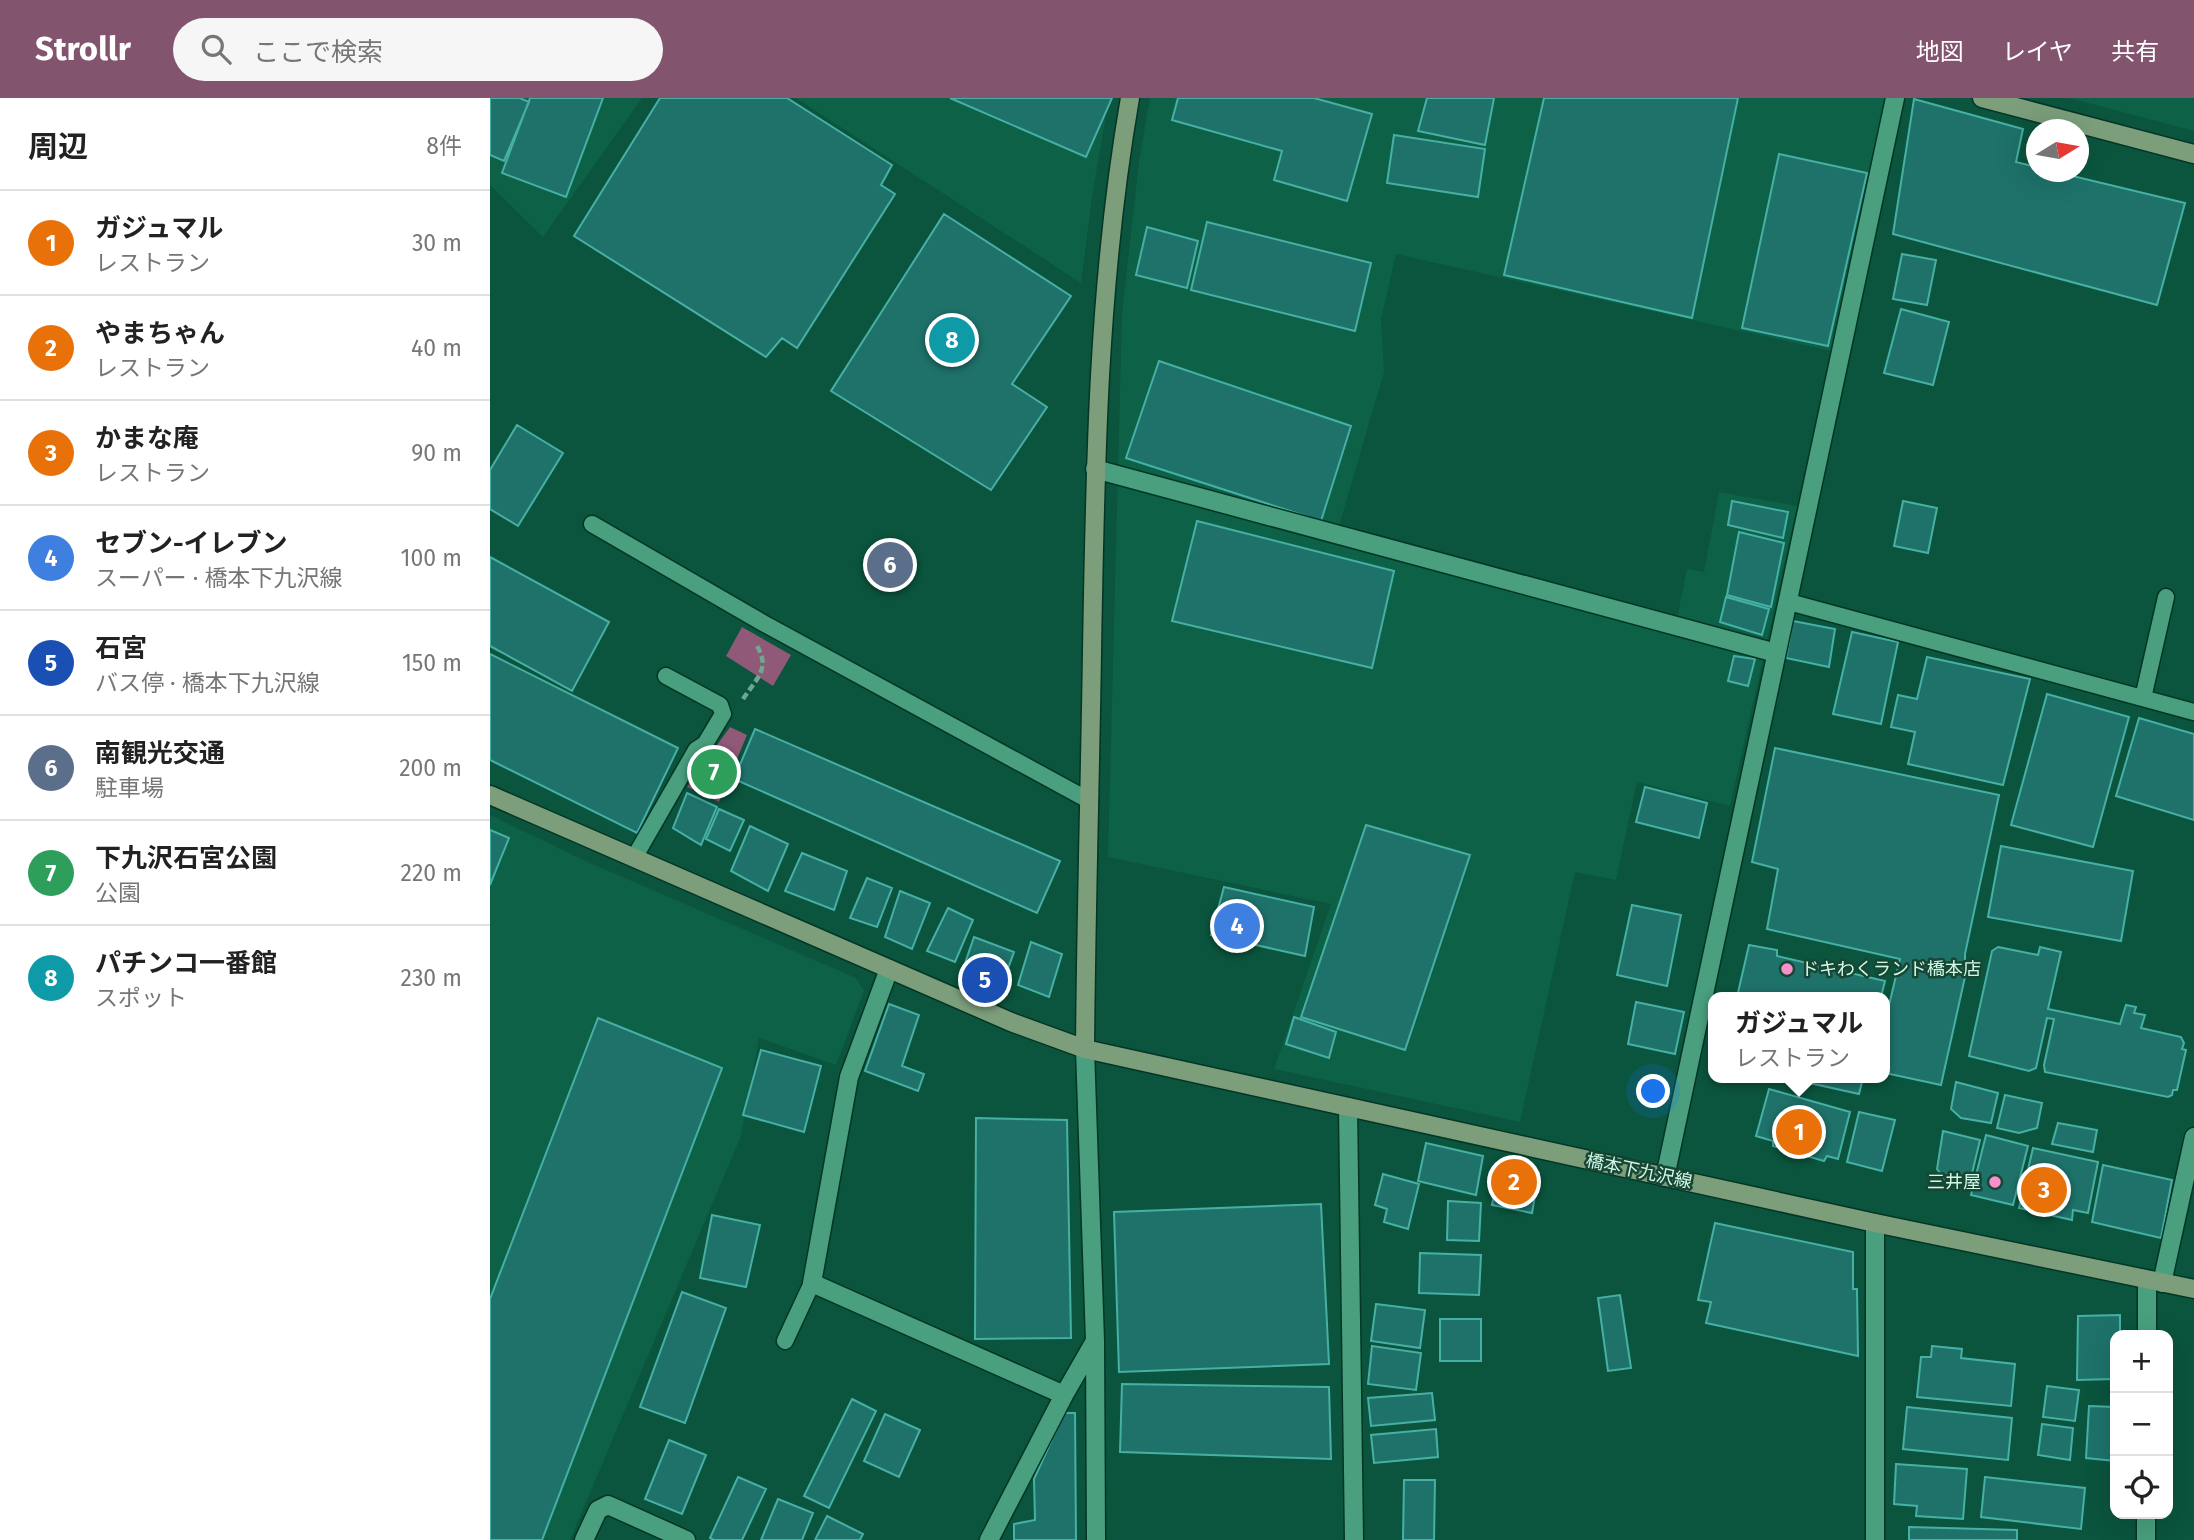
<!DOCTYPE html>
<html lang="ja">
<head>
<meta charset="utf-8">
<style>
	body { margin:0; font-family:"Fira Sans","Noto Sans JP",sans-serif; background:#f6f6f6; color:#222 }
	.controls { position:absolute; right:21px; bottom:21px; display:grid; overflow:hidden; border-radius:14px; box-shadow:0 7px 28px #0002 }
	.controls button { width:63px; height:63px; display:grid; place-items:center; padding:0; border:0; border-bottom:2px solid #e0e0e0; background:#fff; color:#222; font:35px sans-serif }
	.compass { position:absolute; left:1536px; top:21px; width:63px; height:63px; border-radius:50%; background:#fff; box-shadow:0 7px 28px #0002; rotate:79deg }
	.you { position:absolute; left:1164px; top:994px; width:24px; height:24px; margin:-18px; border:5px solid #fff; border-radius:50%; background:#1a73e8; box-shadow:0 0 0 10px #1a73e833 }
	.badge { display:grid; place-items:center; width:46px; height:46px; border-radius:50%; background:#82546e; color:#fff; font-size:23px; font-weight:700 }
	.pin { position:absolute; translate:-50% -50%; border:4px solid #fff; box-shadow:0 2px 7px #0006 }
	.popup { position:absolute; left:1218px; top:894px; width:182px; height:91px; box-sizing:border-box; display:grid; place-content:center; border-radius:14px; background:#fff; filter:drop-shadow(0 2px 5px #0005); font-size:23px; white-space:nowrap; color:#767676 }
	.popup b { font-size:26px; color:#222 }
	.popup::after { content:''; position:absolute; left:50%; top:100%; margin-left:-14px; border:14px solid transparent; border-top-color:#fff }
	.list { margin:0; padding:0; list-style:none }
	h2 { display:flex; justify-content:space-between; align-items:center; height:91px; margin:0; padding:0 28px; font-size:30px }
	h2 small { font-size:23px; font-weight:400; color:#767676 }
	.list li { display:grid; grid-template-columns:46px 1fr auto; gap:21px; align-items:center; box-sizing:border-box; height:105px; padding:0 28px; border-top:2px solid #e0e0e0 }
	.list b { display:block; font-size:26px; white-space:nowrap }
	.list p { margin:0; font-size:23px; white-space:nowrap; color:#767676 }
	.list em { font-size:23px; font-style:normal; color:#767676 }
	.icon { flex:none; width:38px; height:38px; fill:none; stroke:currentColor; stroke-width:2; stroke-linecap:round; stroke-linejoin:round }
	.map { position:relative; flex:none; width:1704px; height:1442px; overflow:hidden }
	header { display:flex; align-items:center; gap:42px; box-sizing:border-box; height:98px; padding:0 35px; background:#82546e; color:#fff }
	header strong { font-size:33px }
	nav { display:flex; gap:38px; margin-inline-start:auto; font-size:24px }
	.search { width:490px; height:63px; background:#f6f6f6; display:flex; align-items:center; gap:18px; box-sizing:border-box; padding:0 24px; border-radius:38px; color:#767676; font-size:26px }
	main { display:flex }
	aside { flex:1; background:#fff }
	.map>svg:first-child { display:block }
	.built { fill:#0d6147 }
	.green { fill:#8f5977 }
	.building { fill:#1e726a; stroke:#47b0a5; stroke-width:2 }
	.lines { fill:none; stroke-linecap:round; stroke-linejoin:round }
	.lane-casing { stroke:#043626; stroke-width:19 }
	.street-casing { stroke:#043626; stroke-width:21 }
	.secondary-casing { stroke:#043626; stroke-width:21 }
	.path { stroke:#6ea792; stroke-width:4.5; stroke-dasharray:7 3.5; stroke-linecap:butt }
	.lane { stroke:#499f7e; stroke-width:16 }
	.street { stroke:#499f7e; stroke-width:18 }
	.secondary { stroke:#7c9e7b; stroke-width:18 }
	.poi-dot { fill:#f890cc; stroke:#184635; stroke-width:2.5 }
	.labels { text-anchor:middle; stroke-width:5; stroke-linejoin:round; paint-order:stroke }
	.poi-label { font-size:18px; fill:#d0f9e6; stroke:#184635; text-anchor:start }
	.street-label { font-size:18px; fill:#d0f9e6; stroke:#184635 }
</style>
</head>
<body>
<header>
<strong>Strollr</strong>
<div class="search"><svg class="icon" aria-label="search" viewBox="0 0 24 24"><circle cx="10" cy="10" r="6"/><path d="M15 15l6 6"/></svg>ここで検索</div>
<nav><a>地図</a><a>レイヤ</a><a>共有</a></nav>
</header>
<main>
<aside>
<h2>周辺<small>8件</small></h2>
<ul class="list">
<li><span class="badge" style="background:#e8710a">1</span><div><b>ガジュマル</b><p>レストラン</p></div><em>30 m</em></li>
<li><span class="badge" style="background:#e8710a">2</span><div><b>やまちゃん</b><p>レストラン</p></div><em>40 m</em></li>
<li><span class="badge" style="background:#e8710a">3</span><div><b>かまな庵</b><p>レストラン</p></div><em>90 m</em></li>
<li><span class="badge" style="background:#3f7fe0">4</span><div><b>セブン-イレブン</b><p>スーパー · 橋本下九沢線</p></div><em>100 m</em></li>
<li><span class="badge" style="background:#1a4fb4">5</span><div><b>石宮</b><p>バス停 · 橋本下九沢線</p></div><em>150 m</em></li>
<li><span class="badge" style="background:#5c6f8a">6</span><div><b>南観光交通</b><p>駐車場</p></div><em>200 m</em></li>
<li><span class="badge" style="background:#2e9e5b">7</span><div><b>下九沢石宮公園</b><p>公園</p></div><em>220 m</em></li>
<li><span class="badge" style="background:#0f9aa8">8</span><div><b>パチンコ一番館</b><p>スポット</p></div><em>230 m</em></li>
</ul>
</aside>
<div class="map">
<svg width="1704" height="1442" viewBox="0 0 1704 1442">
	<rect width="100%" height="100%" fill="#0b543d"/>
	<path class="built" d="M 0,0 L 152,0 L 53,139 L 0,87 Z
		M 306,0 L 619,0 L 602,99 L 591,185 Z
		M 660,0 L 1395,0 L 1341,253 L 906,156 L 891,221 L 894,274 L 845,442 L 1184,535 L 1197,471 L 1214,474 L 1229,394 L 1307,408 L 1240,708 L 1147,684 L 1126,782 L 1085,774 L 1030,1024 L 784,971 L 841,806 L 618,759 L 632,216 L 649,64 Z
		M 1579,0 L 1704,0 L 1704,33 Z
		M 0,717 L 98,764 L 366,880 L 374,893 L 346,967 L 269,940 L 251,1038 L 80,1442 L 0,1442 Z"/>
	<path class="green" d="M 252,529 L 301,557 L 283,588 L 236,558 Z
		M 240,629 L 257,637 L 229,704 L 197,689 Z"/>
	<path class="building" d="M 0,0 L 30,0 L 39,4 L 14,63 L 0,57 Z
		M 40,0 L 113,0 L 76,99 L 12,75 Z
		M 170,0 L 297,0 L 402,67 L 391,87 L 405,96 L 307,250 L 292,240 L 276,259 L 84,138 Z
		M 460,0 L 622,0 L 596,59 Z
		M 688,0 L 824,0 L 882,16 L 857,103 L 784,82 L 792,53 L 682,22 Z
		M 937,0 L 1004,0 L 995,47 L 928,33 Z
		M 1054,0 L 1248,0 L 1202,220 L 1014,177 Z
		M 1424,1 L 1533,31 L 1526,64 L 1546,69 L 1546,74 L 1566,74 L 1695,105 L 1667,207 L 1403,136 Z
		M 904,37 L 995,51 L 988,99 L 897,85 Z
		M 1289,56 L 1377,75 L 1338,248 L 1252,230 Z
		M 454,116 L 581,198 L 522,286 L 557,309 L 501,392 L 341,293 Z
		M 717,124 L 881,165 L 865,233 L 701,192 Z
		M 657,129 L 708,143 L 697,190 L 646,177 Z
		M 1412,156 L 1446,162 L 1437,207 L 1403,201 Z
		M 1411,211 L 1459,224 L 1443,287 L 1394,275 Z
		M 669,263 L 861,328 L 831,423 L 636,360 Z
		M 27,327 L 73,355 L 28,428 L 0,411 L 0,372 Z
		M 1242,403 L 1298,414 L 1293,440 L 1238,427 Z
		M 1413,403 L 1447,410 L 1438,455 L 1404,448 Z
		M 707,423 L 904,473 L 882,570 L 682,523 Z
		M 1249,434 L 1294,445 L 1281,509 L 1237,497 Z
		M 0,459 L 119,524 L 82,593 L 0,548 Z
		M 1236,499 L 1279,511 L 1272,537 L 1230,524 Z
		M 1303,523 L 1345,531 L 1339,569 L 1296,560 Z
		M 1362,534 L 1408,544 L 1391,626 L 1343,616 Z
		M 0,556 L 188,650 L 147,735 L 0,662 Z
		M 1244,558 L 1265,561 L 1258,588 L 1238,583 Z
		M 1437,559 L 1540,581 L 1513,687 L 1418,666 L 1425,634 L 1401,629 L 1408,597 L 1427,601 Z
		M 1557,596 L 1639,619 L 1603,749 L 1521,727 Z
		M 1649,620 L 1704,636 L 1704,722 L 1626,698 Z
		M 265,631 L 570,763 L 547,815 L 244,681 Z
		M 1285,650 L 1509,697 L 1475,856 L 1475,879 L 1451,987 L 1395,975 L 1395,924 L 1410,861 L 1277,831 L 1288,771 L 1262,764 Z
		M 1155,689 L 1217,705 L 1209,740 L 1146,724 Z
		M 197,695 L 227,709 L 211,747 L 183,730 Z
		M 229,711 L 254,722 L 240,753 L 216,741 Z
		M 876,727 L 980,757 L 915,952 L 811,919 Z
		M 260,728 L 298,746 L 278,793 L 241,773 Z
		M 0,732 L 19,740 L 0,787 Z
		M 1511,748 L 1643,773 L 1631,843 L 1498,819 Z
		M 312,755 L 357,773 L 344,812 L 295,793 Z
		M 377,780 L 402,790 L 387,829 L 360,820 Z
		M 734,789 L 824,809 L 815,858 L 721,837 Z
		M 410,793 L 440,805 L 422,851 L 395,839 Z
		M 1142,807 L 1191,817 L 1177,888 L 1127,877 Z
		M 458,810 L 483,822 L 465,864 L 437,853 Z
		M 484,839 L 524,854 L 512,887 L 473,871 Z
		M 541,844 L 572,856 L 559,899 L 528,887 Z
		M 1259,847 L 1287,852 L 1287,858 L 1395,883 L 1391,899 L 1247,899 Z
		M 1508,849 L 1548,857 L 1550,849 L 1571,854 L 1558,911 L 1630,926 L 1636,907 L 1646,909 L 1644,915 L 1655,917 L 1651,930 L 1691,939 L 1694,945 L 1692,951 L 1696,952 L 1687,992 L 1683,992 L 1682,997 L 1678,999 L 1555,974 L 1554,967 L 1564,921 L 1557,920 L 1546,970 L 1539,973 L 1479,958 L 1502,853 Z
		M 1146,904 L 1194,914 L 1185,956 L 1138,946 Z
		M 399,906 L 429,917 L 412,968 L 434,976 L 428,993 L 375,973 Z
		M 804,919 L 846,934 L 839,960 L 796,946 Z
		M 108,920 L 232,970 L 52,1442 L 0,1442 L 0,1201 Z
		M 271,952 L 331,968 L 314,1034 L 253,1017 Z
		M 1297,980 L 1373,980 L 1369,996 Z
		M 1466,984 L 1508,995 L 1501,1025 L 1471,1020 L 1461,1011 Z
		M 1279,991 L 1360,1014 L 1348,1061 L 1337,1058 L 1334,1063 L 1283,1048 L 1283,1043 L 1266,1038 Z
		M 1515,997 L 1552,1005 L 1547,1030 L 1529,1035 L 1507,1030 Z
		M 1369,1014 L 1405,1022 L 1392,1073 L 1357,1064 Z
		M 486,1020 L 577,1022 L 581,1240 L 485,1241 Z
		M 1568,1025 L 1607,1032 L 1603,1054 L 1562,1046 Z
		M 1453,1033 L 1490,1042 L 1479,1088 L 1456,1083 L 1447,1071 Z
		M 1496,1037 L 1538,1048 L 1523,1107 L 1481,1097 Z
		M 936,1045 L 993,1058 L 986,1097 L 928,1083 Z
		M 1543,1050 L 1608,1064 L 1598,1115 L 1583,1112 L 1582,1122 L 1529,1110 Z
		M 1010,1065 L 1049,1075 L 1042,1115 L 1002,1107 Z
		M 1613,1067 L 1682,1082 L 1671,1140 L 1602,1124 Z
		M 893,1076 L 929,1086 L 918,1131 L 894,1124 L 897,1111 L 885,1107 Z
		M 958,1103 L 991,1105 L 989,1143 L 957,1142 Z
		M 831,1106 L 839,1266 L 629,1274 L 624,1114 Z
		M 222,1117 L 270,1127 L 256,1189 L 210,1180 Z
		M 1225,1125 L 1363,1154 L 1363,1191 L 1367,1191 L 1368,1258 L 1216,1225 L 1221,1204 L 1208,1202 Z
		M 930,1155 L 991,1157 L 989,1197 L 929,1195 Z
		M 192,1194 L 236,1210 L 195,1325 L 150,1309 Z
		M 1130,1197 L 1141,1270 L 1118,1273 L 1108,1200 Z
		M 886,1206 L 935,1212 L 930,1250 L 881,1243 Z
		M 1630,1217 L 1630,1237 L 1625,1237 L 1625,1281 L 1587,1282 L 1588,1218 Z
		M 950,1221 L 991,1221 L 991,1263 L 950,1263 Z
		M 882,1248 L 931,1255 L 926,1292 L 878,1286 Z
		M 1442,1248 L 1472,1251 L 1471,1260 L 1525,1266 L 1521,1308 L 1427,1299 L 1431,1259 L 1441,1259 Z
		M 632,1286 L 839,1289 L 841,1361 L 630,1354 Z
		M 1557,1288 L 1589,1292 L 1585,1323 L 1553,1319 Z
		M 942,1295 L 945,1322 L 881,1328 L 878,1300 Z
		M 362,1301 L 386,1313 L 339,1410 L 314,1398 Z
		M 1599,1308 L 1625,1309 L 1625,1363 L 1596,1360 Z
		M 1417,1309 L 1522,1320 L 1518,1362 L 1413,1351 Z
		M 574,1315 L 585,1315 L 586,1442 L 524,1442 L 524,1426 L 545,1422 L 544,1381 Z
		M 395,1316 L 430,1332 L 409,1379 L 374,1363 Z
		M 1552,1326 L 1583,1330 L 1580,1362 L 1548,1357 Z
		M 946,1331 L 948,1359 L 884,1365 L 881,1337 Z
		M 179,1342 L 216,1357 L 192,1416 L 155,1401 Z
		M 1406,1366 L 1477,1371 L 1473,1421 L 1426,1418 L 1427,1408 L 1404,1406 Z
		M 248,1379 L 276,1391 L 252,1442 L 224,1442 L 220,1440 Z
		M 1495,1379 L 1595,1390 L 1591,1431 L 1491,1419 Z
		M 914,1382 L 945,1382 L 944,1442 L 913,1442 Z
		M 288,1401 L 323,1415 L 312,1442 L 271,1442 Z
		M 337,1418 L 373,1436 L 370,1442 L 325,1442 Z
		M 1419,1429 L 1527,1432 L 1527,1442 L 1419,1442 Z"/>
	<g class="lines">
		<defs>
			<path id="lane" d="M 102,426 L 273,525 L 600,703
				M 1299,504 L 1704,614
				M 1653,600 L 1676,499
				M 144,760 L 206,652 L 215,646 L 233,616 L 230,607 L 176,578
				M 295,1243 L 322,1185"/>
			<path id="street" d="M 605,371 L 1286,555
				M 399,871 L 359,979 L 322,1185 L 574,1297
				M 595,951 L 605,1243 L 606,1442
				M 858,1009 L 864,1442
				M 1175,1079 L 1405,0
				M 1385,1125 L 1385,1442
				M 1672,1185 L 1704,1039
				M 1657,1237 L 1657,1182
				M 94,1442 L 108,1412 L 118,1407 L 196,1442
				M 499,1442 L 574,1297 L 605,1243
				M 1656,1442 L 1656,1416"/>
			<path id="secondary" d="M 1492,0 L 1704,56
				M 0,697 L 521,924 L 595,951 L 1385,1125 L 1704,1191
				M 595,951 C 596,819 600,686 602,554 C 605,368 608,183 640,0"/>
		</defs>
		<use href="#lane" class="lane-casing"/>
		<use href="#street" class="street-casing"/>
		<use href="#secondary" class="secondary-casing"/>
		<path class="path" d="M 253,601 C 266,581 281,571 267,548"/>
		<use href="#lane" class="lane"/>
		<use href="#street" class="street"/>
		<use href="#secondary" class="secondary"/>
	</g>
	<g class="poi-dot">
		<circle cx="1297" cy="871" r="7"/>
		<circle cx="1505" cy="1084" r="7"/>
	</g>
	<g class="labels">
		<g class="poi-label">
			<text x="1311" y="877">ドキわくランド橋本店</text>
			<text x="1491" y="1090" text-anchor="end">三井屋</text>
		</g>
		<g class="street-label">
			<text transform="translate(1149 1073) rotate(12)" y="6">橋本下九沢線</text>
		</g>
	</g>
</svg>
<div class="controls">
<button>+</button>
<button>−</button>
<button><svg class="icon" aria-label="locate" viewBox="0 0 24 24"><circle cx="12" cy="12" r="6"/><path d="M12 2v4M12 18v4M2 12h4M18 12h4"/></svg></button>
</div>
<svg class="compass" viewBox="-18 -18 36 36"><path d="M0-13l5 13h-10z" fill="#e53935"/><path d="M0 13l5-13h-10z" fill="#767676"/></svg>
<div class="you"></div>
<div class="pin badge" style="left:1309px;top:1034px;background:#e8710a">1</div>
<div class="popup"><b>ガジュマル</b>レストラン</div>
<div class="pin badge" style="left:1024px;top:1084px;background:#e8710a">2</div>
<div class="pin badge" style="left:1554px;top:1092px;background:#e8710a">3</div>
<div class="pin badge" style="left:747px;top:828px;background:#3f7fe0">4</div>
<div class="pin badge" style="left:495px;top:882px;background:#1a4fb4">5</div>
<div class="pin badge" style="left:400px;top:467px;background:#5c6f8a">6</div>
<div class="pin badge" style="left:224px;top:674px;background:#2e9e5b">7</div>
<div class="pin badge" style="left:462px;top:242px;background:#0f9aa8">8</div>
</div>
</main>
</body>
</html>
